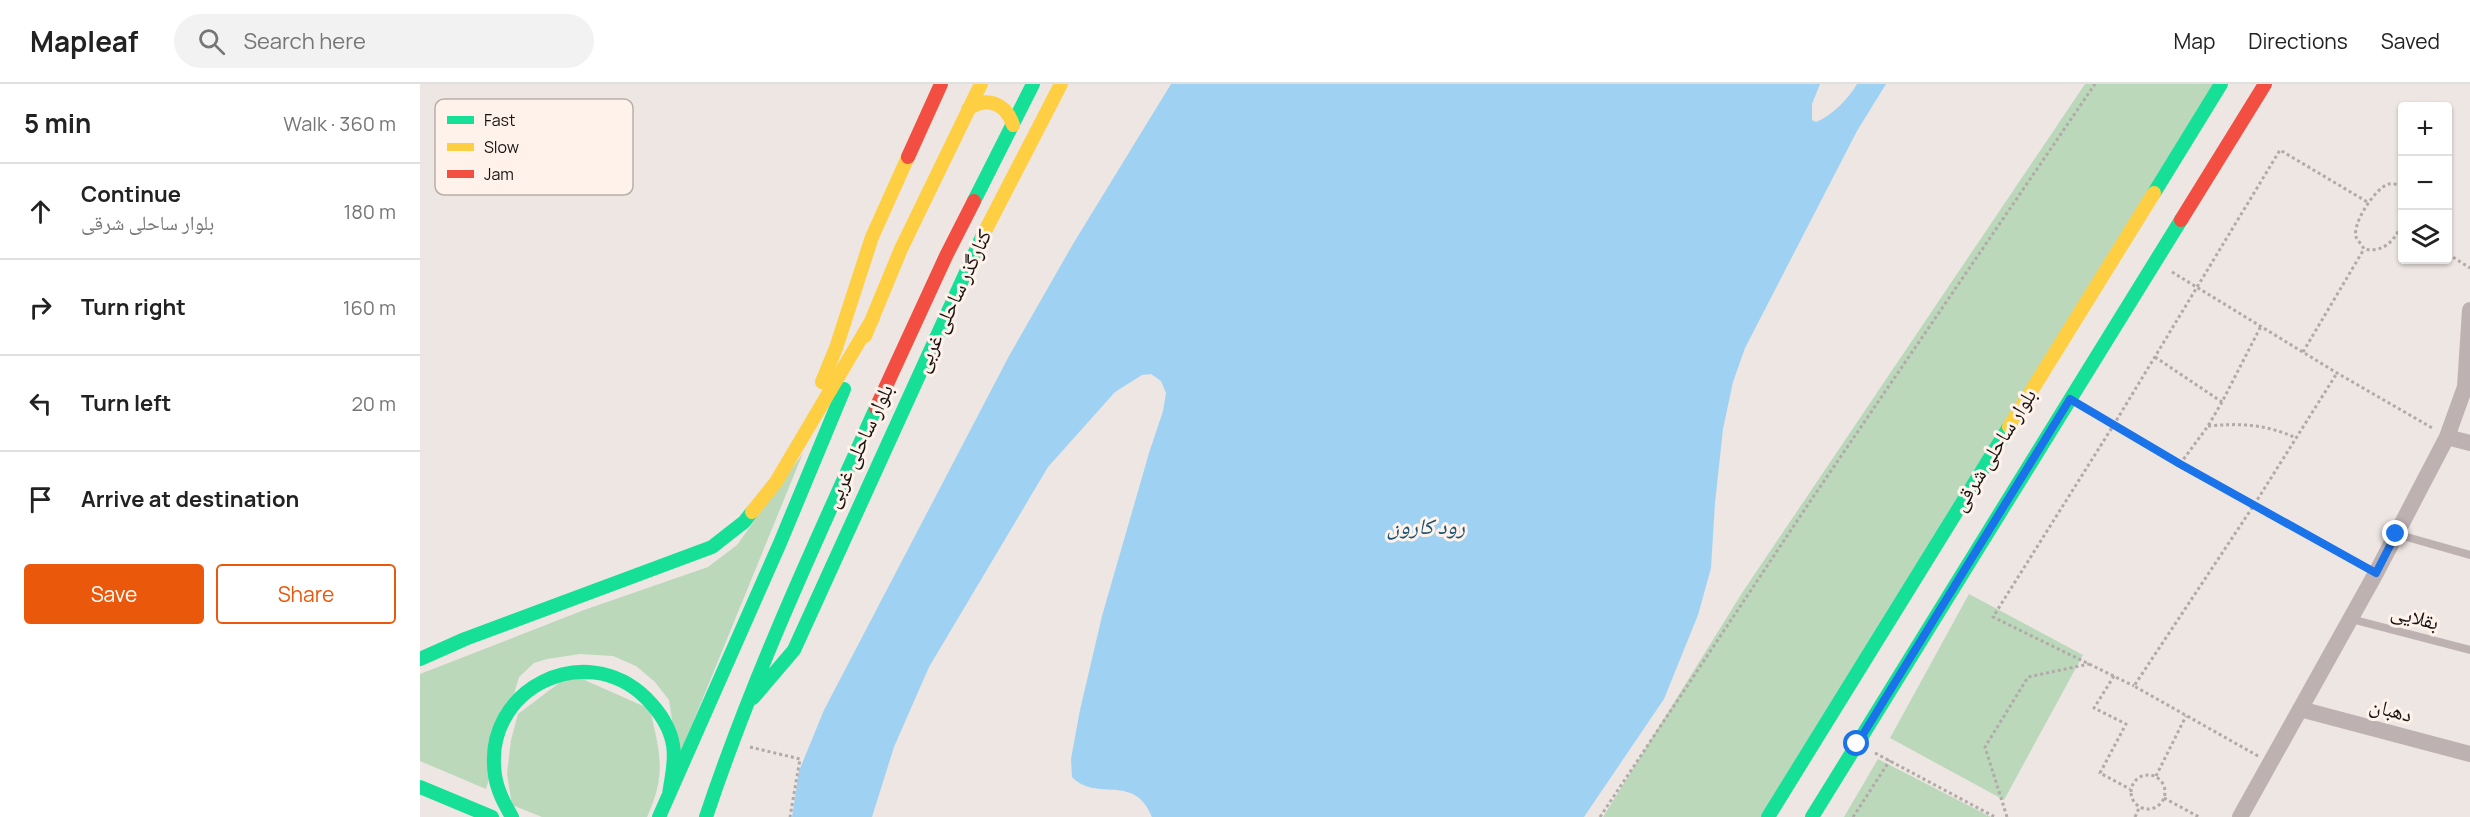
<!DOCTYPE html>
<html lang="en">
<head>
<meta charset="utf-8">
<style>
	body { margin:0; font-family:Manrope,"Noto Naskh Arabic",sans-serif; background:#f2f2f2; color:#222 }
	.controls { position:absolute; right:18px; top:18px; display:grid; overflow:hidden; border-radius:6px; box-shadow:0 2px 4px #0004 }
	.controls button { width:54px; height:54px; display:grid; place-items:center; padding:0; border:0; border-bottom:2px solid #e0e0e0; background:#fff; color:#222; font:30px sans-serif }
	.stop { position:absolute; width:18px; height:18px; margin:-14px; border:4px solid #1a73e8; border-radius:50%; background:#fff }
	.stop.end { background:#1a73e8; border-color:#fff; box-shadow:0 2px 6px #0008 }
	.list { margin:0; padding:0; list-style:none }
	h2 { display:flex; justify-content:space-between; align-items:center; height:78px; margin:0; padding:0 24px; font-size:26px }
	h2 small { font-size:20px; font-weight:400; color:#767676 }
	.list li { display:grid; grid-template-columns:39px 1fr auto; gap:18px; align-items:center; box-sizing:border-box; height:96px; padding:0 24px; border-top:2px solid #e0e0e0 }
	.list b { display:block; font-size:22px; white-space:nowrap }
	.list p { margin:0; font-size:20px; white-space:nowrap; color:#767676 }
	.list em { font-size:20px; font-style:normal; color:#767676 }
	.actions { display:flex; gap:12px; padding:18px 24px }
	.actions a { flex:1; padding:14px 0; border:2px solid #ea580c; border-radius:6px; text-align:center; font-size:21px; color:#ea580c }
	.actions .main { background:#ea580c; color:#fff }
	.icon { flex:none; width:33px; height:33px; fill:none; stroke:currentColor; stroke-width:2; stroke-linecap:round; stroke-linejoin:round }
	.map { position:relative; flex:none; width:2050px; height:733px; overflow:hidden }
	header { display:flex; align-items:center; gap:36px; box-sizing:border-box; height:84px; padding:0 30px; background:#fff; border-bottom:2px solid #e0e0e0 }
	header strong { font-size:28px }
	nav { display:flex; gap:33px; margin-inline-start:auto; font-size:21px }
	.search { width:420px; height:54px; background:#f2f2f2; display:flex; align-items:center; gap:15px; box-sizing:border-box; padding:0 21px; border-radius:33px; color:#767676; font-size:22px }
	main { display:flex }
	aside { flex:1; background:#fff }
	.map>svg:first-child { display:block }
	.green { fill:#bbd8bb }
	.water { fill:#9fd2f2 }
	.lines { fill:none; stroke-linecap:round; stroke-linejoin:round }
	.path { stroke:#b2a9a8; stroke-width:3; stroke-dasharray:3 3; stroke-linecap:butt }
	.lane { stroke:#beb1b2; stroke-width:8 }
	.street { stroke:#beb1b2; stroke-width:16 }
	.fast { stroke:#16e098; stroke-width:14 }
	.slow { stroke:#ffcf43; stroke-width:14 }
	.jam { stroke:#f24e42; stroke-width:14 }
	.route { stroke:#1a73e8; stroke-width:8 }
	.labels { text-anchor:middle; stroke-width:6; stroke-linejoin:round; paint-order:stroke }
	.street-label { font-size:21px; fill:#171310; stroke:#fef2eb }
	.water-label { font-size:22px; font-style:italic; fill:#1a5373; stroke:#fef2eb }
	.key { fill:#fef2eb; stroke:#b9afa9; stroke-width:1.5 }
	.key-label { font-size:16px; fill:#171310 }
</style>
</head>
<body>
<header>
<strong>Mapleaf</strong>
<div class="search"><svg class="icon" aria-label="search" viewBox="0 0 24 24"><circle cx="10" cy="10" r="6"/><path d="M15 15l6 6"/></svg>Search here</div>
<nav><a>Map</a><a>Directions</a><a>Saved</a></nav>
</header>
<main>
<aside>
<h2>5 min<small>Walk · 360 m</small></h2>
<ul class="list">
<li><svg class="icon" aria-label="ahead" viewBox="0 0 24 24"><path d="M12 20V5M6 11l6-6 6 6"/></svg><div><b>Continue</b><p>بلوار ساحلی شرقی</p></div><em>180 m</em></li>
<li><svg class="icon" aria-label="right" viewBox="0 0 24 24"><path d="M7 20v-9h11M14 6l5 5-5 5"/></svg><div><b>Turn right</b></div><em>160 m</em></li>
<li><svg class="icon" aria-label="left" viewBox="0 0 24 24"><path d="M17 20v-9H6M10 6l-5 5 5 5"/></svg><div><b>Turn left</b></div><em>20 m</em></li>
<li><svg class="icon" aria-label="arrive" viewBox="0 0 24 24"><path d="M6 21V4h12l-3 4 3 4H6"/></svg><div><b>Arrive at destination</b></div></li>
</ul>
<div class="actions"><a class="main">Save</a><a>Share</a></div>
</aside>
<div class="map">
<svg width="2050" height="733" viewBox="0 0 2050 733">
	<rect width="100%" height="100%" fill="#ede6e2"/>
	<path class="green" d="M 1665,0 L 1802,0 L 1348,733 L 1183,733 L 1322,509 Z
		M 383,369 L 258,675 L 249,616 L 235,598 L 216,582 L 193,572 L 160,570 L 127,575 L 114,579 L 99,593 L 66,705 L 0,677 L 0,590 L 164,526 L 288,483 L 317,461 Z
		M 1549,510 L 1663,571 L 1584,716 L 1470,654 Z
		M 151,590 L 230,625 C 240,670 247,689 227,733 L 122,733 L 92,721 L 87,690 L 91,656 L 98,630 Z
		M 1458,675 L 1571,733 L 1424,733 Z"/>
	<path class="water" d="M 751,0 L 1400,0 L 1392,20 L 1392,36 L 1396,38 C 1413,31 1428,15 1437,0 L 1466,0 L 1437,47 L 1325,264 L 1313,298 L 1303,345 L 1295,419 L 1291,484 L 1278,531 L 1244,615 L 1164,733 L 732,733 C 714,688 677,719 652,693 L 651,675 L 660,626 L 682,532 L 729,369 L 743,327 L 746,309 L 741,297 L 731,290 L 722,291 L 695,308 L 628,383 L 509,583 L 474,663 L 452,733 L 372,733 L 379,687 L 404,626 L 589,272 L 653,160 Z"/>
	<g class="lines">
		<path class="path" d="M 1982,103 C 1978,101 1974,99 1969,100 C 1956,103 1932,139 1936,153 C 1938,157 1942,161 1944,165 C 1964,169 1974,157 1982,140
			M 2028,170 L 2050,184
			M 1752,188 L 1917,289 L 2014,345
			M 1883,268 L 1944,165
			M 1735,273 L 1802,318
			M 1665,324 L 1693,342 L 1573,533 L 1714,602
			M 1788,342 C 1820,339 1846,340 1876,354
			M 1760,380 L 1788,342 L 1802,318 L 1841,242
			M 1944,482 L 1693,342 L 1860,66 L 1949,119
			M 1694,592 L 1674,624 L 1706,640 L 1680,689 L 1710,705
			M 330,663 L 380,675 L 370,733
			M 1455,669 L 1575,733
			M 1838,672 L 1714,602 L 1834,421 L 1917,289
			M1711 708a17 17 0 1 1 34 0a17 17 0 1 1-34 0Z
			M 1736,692 L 1766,632
			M 1744,714 L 1779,733
			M 1180,733 L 1385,425 L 1675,0
			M 1433,733 L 1470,676
			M 1587,733 L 1565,663 L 1608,593 L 1669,580
			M 1715,733 L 1719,724"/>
		<path class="lane" d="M 1976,450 L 2050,471
			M 1931,535 L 2050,566"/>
		<path class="street" d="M 2027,353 L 2050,359
			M 1880,625 L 2050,670
			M 1820,733 L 1956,489 L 2027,353 L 2045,303 L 2050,226"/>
		<path class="fast" d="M 1734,109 L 1801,0
			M 554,117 L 613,0
			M 0,575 L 45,555 L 292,463 L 324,438 L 332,428
			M 333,614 L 374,566 L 562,153
			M 0,703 L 72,733
			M 92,733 C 84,719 77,706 75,691 C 62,605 165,554 226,614 C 239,627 250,643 253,661 C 256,679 251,694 249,711
			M 239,733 L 360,459 L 424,305
			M 286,733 C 333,592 395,459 456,324
			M 1348,733 L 1589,343
			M 1392,733 L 1761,136"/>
		<path class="slow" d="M 548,25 C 567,12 586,19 593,41
			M 562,153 L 641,0
			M 445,252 L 481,165 L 561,0
			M 402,298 L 416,264 L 452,153 L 488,73
			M 1589,343 L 1734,109
			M 332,428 L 356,398 L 453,234"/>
		<path class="jam" d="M 488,73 L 521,0
			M 1761,136 L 1845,0
			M 456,324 L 526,172 L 554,117"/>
	</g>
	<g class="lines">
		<path class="route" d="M 1437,660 L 1650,315 L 1760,380 L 1956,489 L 1976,450"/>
	</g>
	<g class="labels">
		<g class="street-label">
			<text transform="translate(533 217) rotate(-65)" y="7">کنارگذر ساحلی غربی</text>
			<text transform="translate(439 362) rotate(-65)" y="7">بلوار ساحلی غربی</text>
			<text transform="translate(1574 366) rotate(-58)" y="7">بلوار ساحلی شرقی</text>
			<text transform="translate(1995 533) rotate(15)" y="7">بقلایی</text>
			<text transform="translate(1971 626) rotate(15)" y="7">دهبان</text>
		</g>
		<g class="water-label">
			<text x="1006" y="450">رود کارون</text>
		</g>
	</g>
	<rect x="15" y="15" width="198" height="96" rx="9" class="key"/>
	<rect x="27" y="32" width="27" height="8" fill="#16e098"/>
	<rect x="27" y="59" width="27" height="8" fill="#ffcf43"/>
	<rect x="27" y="86" width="27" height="8" fill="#f24e42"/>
	<g class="key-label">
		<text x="64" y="42">Fast</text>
		<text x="64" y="69">Slow</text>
		<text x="64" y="96">Jam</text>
	</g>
</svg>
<div class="controls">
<button>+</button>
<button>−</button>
<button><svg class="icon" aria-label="layers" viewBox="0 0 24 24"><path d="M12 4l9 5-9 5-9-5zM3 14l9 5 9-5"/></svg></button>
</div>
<div class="stop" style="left:1437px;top:660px"></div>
<div class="stop end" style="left:1976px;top:450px"></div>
</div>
</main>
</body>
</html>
